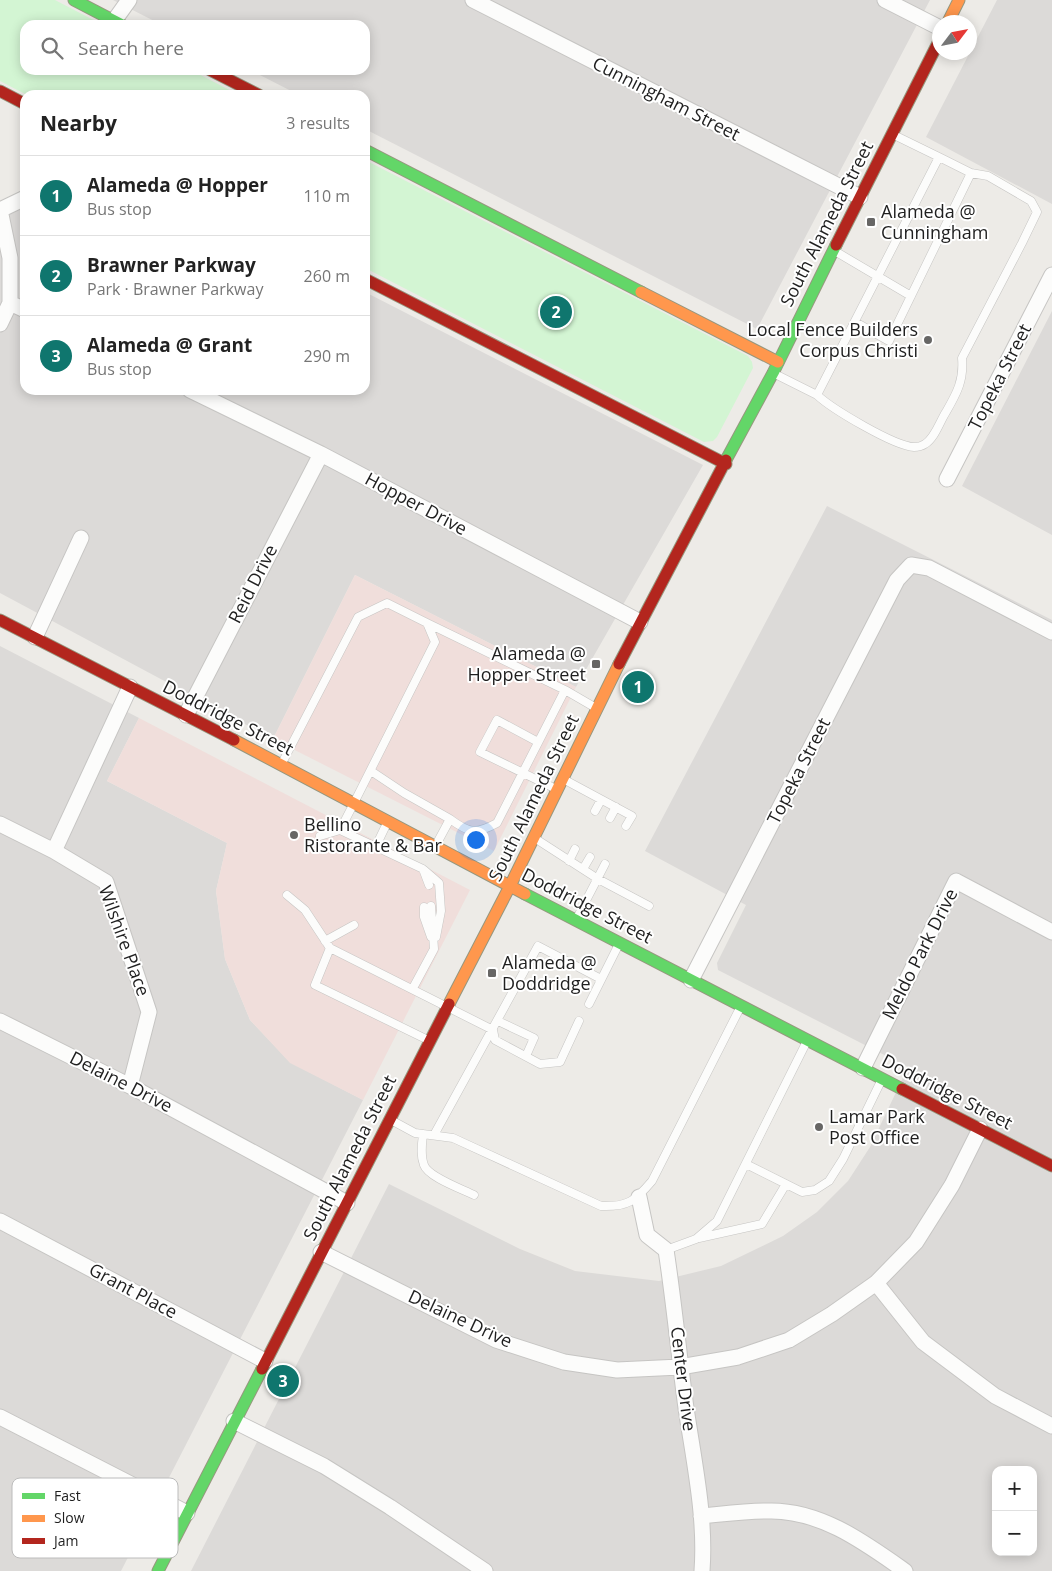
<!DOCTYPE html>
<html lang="en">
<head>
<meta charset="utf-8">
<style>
	body { margin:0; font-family:"Open Sans",sans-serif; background:#f2f2f2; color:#222 }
	.controls { position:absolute; right:15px; bottom:15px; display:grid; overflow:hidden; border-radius:10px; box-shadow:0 2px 12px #0003 }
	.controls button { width:45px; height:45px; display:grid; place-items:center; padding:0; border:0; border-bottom:1px solid #e0e0e0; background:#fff; color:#222; font:25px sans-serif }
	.compass { position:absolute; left:932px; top:15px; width:45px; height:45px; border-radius:50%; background:#fff; box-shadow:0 2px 12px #0003; rotate:58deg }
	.you { position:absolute; left:475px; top:839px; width:18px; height:18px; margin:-12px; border:4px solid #fff; border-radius:50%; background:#1a73e8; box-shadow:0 0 0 8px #1a73e833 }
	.badge { display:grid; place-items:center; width:32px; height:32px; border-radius:50%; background:#0f766e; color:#fff; font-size:16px; font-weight:700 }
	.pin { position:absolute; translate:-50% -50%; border:2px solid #fff; box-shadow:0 1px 5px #0006 }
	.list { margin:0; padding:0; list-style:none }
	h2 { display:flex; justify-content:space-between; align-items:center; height:65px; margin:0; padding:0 20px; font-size:21px }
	h2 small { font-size:16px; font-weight:400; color:#767676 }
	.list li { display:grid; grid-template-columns:32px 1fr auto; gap:15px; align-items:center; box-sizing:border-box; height:80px; padding:0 20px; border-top:1px solid #e0e0e0 }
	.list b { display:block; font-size:19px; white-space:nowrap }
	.list p { margin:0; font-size:16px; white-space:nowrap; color:#767676 }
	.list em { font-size:16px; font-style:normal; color:#767676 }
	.icon { flex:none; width:28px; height:28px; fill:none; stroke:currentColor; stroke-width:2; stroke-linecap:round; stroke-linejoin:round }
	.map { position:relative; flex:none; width:1052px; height:1571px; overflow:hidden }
	.search { position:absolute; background:#fff; box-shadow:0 2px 12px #0003; left:20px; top:20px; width:350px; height:55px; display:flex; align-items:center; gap:12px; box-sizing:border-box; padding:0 18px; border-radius:15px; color:#767676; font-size:19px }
	.panel { position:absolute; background:#fff; box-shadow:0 2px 12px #0003; left:20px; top:90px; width:350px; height:305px; border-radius:15px }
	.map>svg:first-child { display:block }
	.residential { fill:#dcdad8; fill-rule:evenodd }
	.commercial { fill:#f0dedb }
	.park { fill:#d3f5d3 }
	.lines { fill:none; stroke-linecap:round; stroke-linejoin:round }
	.lane-casing { stroke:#c6c5c3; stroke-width:9 }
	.street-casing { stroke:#c6c5c3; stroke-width:17 }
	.fast-casing { stroke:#96977e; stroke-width:13 }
	.slow-casing { stroke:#96977e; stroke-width:13 }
	.jam-casing { stroke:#96977e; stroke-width:13 }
	.lane { stroke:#fcfcfb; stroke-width:8 }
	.street { stroke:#fcfcfb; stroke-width:15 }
	.fast { stroke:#63d668; stroke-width:11 }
	.slow { stroke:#ff974d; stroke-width:11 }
	.jam { stroke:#b3261e; stroke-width:11 }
	.poi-dot { fill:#676665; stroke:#fff; stroke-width:2 }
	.labels { text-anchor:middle; stroke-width:4; stroke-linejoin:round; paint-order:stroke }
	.street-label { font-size:18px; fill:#1f1f1f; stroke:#fff }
	.poi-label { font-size:18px; fill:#1f1f1f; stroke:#fff; text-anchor:start }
	.key { fill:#fff; stroke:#bcbcbc; stroke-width:1 }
	.key-label { font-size:14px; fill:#1f1f1f }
</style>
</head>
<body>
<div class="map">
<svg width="1052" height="1571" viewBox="0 0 1052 1571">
	<rect width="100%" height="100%" fill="#edebe7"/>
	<path class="residential" d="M 113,0 L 930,0 L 757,329 L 365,129 L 365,95 L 299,95 L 250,70 L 365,70 L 365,25 L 162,25 Z
		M 997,0 L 1052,0 L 1052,204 L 926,137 Z
		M 25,205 L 25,390 L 365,390 L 365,292 L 703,465 L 576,687 L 355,575 L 273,739 L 0,593 L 0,209 Z
		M 1052,311 L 1052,535 L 962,486 Z
		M 827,506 L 1052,620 L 1052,1571 L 191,1571 L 389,1184 L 520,1249 L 575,1271 L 659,1281 L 721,1266 L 783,1236 L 817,1212 L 848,1181 L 870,1147 L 908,1067 L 718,970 L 717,963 L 746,905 L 645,851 ZM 996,1470 L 1033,1470 L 1033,1552 L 996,1552 Z
		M 0,646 L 139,718 L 107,781 L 227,843 L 216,891 L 225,959 L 250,1020 L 290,1062 L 363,1100 L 121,1571 L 0,1571 Z"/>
	<path class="commercial" d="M 355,575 L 576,687 L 494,851 L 273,739 Z
		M 139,718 L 470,890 L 363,1100 L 290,1063 L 250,1020 L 225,959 L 216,891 L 227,843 L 107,781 Z"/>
	<path class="park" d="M 0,0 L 55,0 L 103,25 L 25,25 L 25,70 L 191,70 L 239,95 L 27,95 L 0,81 Z
		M 365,160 L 748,356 L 752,362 L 753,368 L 717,437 L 713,441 L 704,442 L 365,268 Z"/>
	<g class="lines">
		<defs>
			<path id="lane" d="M 833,250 L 911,296
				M 855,322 L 889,341 L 971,173 L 939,157
				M 773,373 L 817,395 L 939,157 L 894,135
				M 817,395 C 832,409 894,446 914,447 C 918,447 922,446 925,444 C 935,438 940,421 946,412 C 957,393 964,380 962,358 L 1022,243 L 1037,212 L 1031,201 L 988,176 L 971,173
				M 427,623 L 565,690 L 596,708
				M 538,742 L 497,720 L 480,752 L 556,789
				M 281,765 L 358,617 L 387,603 L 427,623 L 435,642 L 354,803 L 340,830 L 320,836
				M 371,771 L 404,793 L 450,819 L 436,845
				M 565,780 L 632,816 L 626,826
				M 595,811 L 601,800
				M 610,818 L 616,807
				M 450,819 C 469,833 475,835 497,823 L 565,690
				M 340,830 L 423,869 L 429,885
				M 536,839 L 598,879 L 649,906
				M 376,846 L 387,823
				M 569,861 L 575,849
				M 583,869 L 590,857
				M 424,870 L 439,883 L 441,911 L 436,937
				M 287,895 L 305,910 L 330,948 L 315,985 L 430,1041
				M 424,907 L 424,917 L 431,937
				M 577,918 L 605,864
				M 325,941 L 354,925
				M 330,948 L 493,1030 L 495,1040 L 540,1064 L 560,1062 L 579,1021
				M 413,988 L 434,949 L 431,906
				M 589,1004 L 619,944
				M 498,1021 L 534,1038 L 526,1056
				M 391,1120 L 415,1133 L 453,1138 L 601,1206 C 628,1207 635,1201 652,1181 L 740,1008
				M 423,1134 C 422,1144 420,1155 424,1165 C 428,1177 462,1189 474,1195
				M 434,1135 L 538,946 L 601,979
				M 746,1164 L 802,1192 L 815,1190 L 829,1181 L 843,1159 L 882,1079
				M 699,1238 L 762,1224 L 786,1184
				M 666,1250 L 696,1239 L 717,1221 L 807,1041"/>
			<path id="street" d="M 473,0 L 860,197
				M 885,0 L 940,28
				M 114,21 L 129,0
				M 10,303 L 25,310
				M 0,324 L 10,303 L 10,258 L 0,210 L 25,198
				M 190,390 L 321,454 L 640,622
				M 947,479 L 1052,275
				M 35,637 L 81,538
				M 186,715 L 321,454
				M 0,824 L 54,851 L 106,882 L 149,1012 L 130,1086
				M 54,851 L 130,687
				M 691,980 L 897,580 L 911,565 L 929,568 L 1052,632
				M 0,1021 L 130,1086 L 347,1203
				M 863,1068 L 956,881 L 1052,932
				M 639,1197 L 647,1235 L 666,1250 C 674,1302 679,1356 686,1408 C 694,1462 706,1517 702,1571
				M 0,1221 L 265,1361
				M 321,1252 L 496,1340 L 564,1362 L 617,1370 L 680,1367 L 738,1357 L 789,1340 L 832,1314 L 876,1283 L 916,1242 L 952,1185 L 980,1129
				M 876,1283 L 923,1342 L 995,1396 L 1052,1426
				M 0,1417 L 187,1513
				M 234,1421 L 324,1466 L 390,1507 L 485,1571
				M 701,1516 C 723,1514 745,1511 767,1511 C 819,1509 864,1542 905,1571"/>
			<path id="fast" d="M 74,0 L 122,25
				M 365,150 L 641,292
				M 726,460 L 773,373 L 836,245
				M 525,894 L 902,1089
				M 158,1571 L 262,1369"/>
			<path id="slow" d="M 948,22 L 959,0
				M 641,292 L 778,362
				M 234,740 L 525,894
				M 449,1004 L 510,886 L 619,664"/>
			<path id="jam" d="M 210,70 L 259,95
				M 0,91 L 25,104
				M 836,245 L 940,39
				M 365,279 L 726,464
				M 0,620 L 234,740
				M 619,664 L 726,460
				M 902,1089 L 1052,1166
				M 262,1369 L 449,1004"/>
		</defs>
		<use href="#lane" class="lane-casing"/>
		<use href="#street" class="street-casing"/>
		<use href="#fast" class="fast-casing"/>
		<use href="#slow" class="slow-casing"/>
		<use href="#jam" class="jam-casing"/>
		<use href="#lane" class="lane"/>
		<use href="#street" class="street"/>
		<use href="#fast" class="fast"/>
		<use href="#slow" class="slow"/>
		<use href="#jam" class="jam"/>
	</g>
	<g class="poi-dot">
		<rect x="866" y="217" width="10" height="10" rx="2.5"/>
		<circle cx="928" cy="340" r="5"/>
		<rect x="591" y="659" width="10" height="10" rx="2.5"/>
		<circle cx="294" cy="835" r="5"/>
		<rect x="487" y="968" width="10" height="10" rx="2.5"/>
		<circle cx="819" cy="1127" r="5"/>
	</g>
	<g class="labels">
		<g class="street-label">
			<text transform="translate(666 99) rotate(27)" y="6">Cunningham Street</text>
			<text transform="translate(827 224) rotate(-63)" y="6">South Alameda Street</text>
			<text transform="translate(1000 377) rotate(-63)" y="6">Topeka Street</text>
			<text transform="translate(416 504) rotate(28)" y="6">Hopper Drive</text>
			<text transform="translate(253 584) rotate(-63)" y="6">Reid Drive</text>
			<text transform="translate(228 718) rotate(27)" y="6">Doddridge Street</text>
			<text transform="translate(799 771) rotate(-63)" y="6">Topeka Street</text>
			<text transform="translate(534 798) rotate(-64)" y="6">South Alameda Street</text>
			<text transform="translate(587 906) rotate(27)" y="6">Doddridge Street</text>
			<text transform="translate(124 941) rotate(70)" y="6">Wilshire Place</text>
			<text transform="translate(920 954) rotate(-63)" y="6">Meldo Park Drive</text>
			<text transform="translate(121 1082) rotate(27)" y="6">Delaine Drive</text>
			<text transform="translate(947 1092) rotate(27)" y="6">Doddridge Street</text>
			<text transform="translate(350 1158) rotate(-63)" y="6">South Alameda Street</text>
			<text transform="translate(133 1291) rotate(28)" y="6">Grant Place</text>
			<text transform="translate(460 1319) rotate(25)" y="6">Delaine Drive</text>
			<text transform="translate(683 1379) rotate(83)" y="6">Center Drive</text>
		</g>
		<g class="poi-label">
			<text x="881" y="218">Alameda @<tspan x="881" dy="21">Cunningham</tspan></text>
			<text x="918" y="336" text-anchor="end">Local Fence Builders<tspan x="918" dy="21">Corpus Christi</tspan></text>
			<text x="586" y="660" text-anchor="end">Alameda @<tspan x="586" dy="21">Hopper Street</tspan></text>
			<text x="304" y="831">Bellino<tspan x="304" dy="21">Ristorante &amp; Bar</tspan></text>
			<text x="502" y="969">Alameda @<tspan x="502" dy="21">Doddridge</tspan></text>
			<text x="829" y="1123">Lamar Park<tspan x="829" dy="21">Post Office</tspan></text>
		</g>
	</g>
	<rect x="12" y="1478" width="166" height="80" rx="8" class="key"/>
	<rect x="22" y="1493" width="23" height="6" fill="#63d668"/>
	<rect x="22" y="1515" width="23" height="7" fill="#ff974d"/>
	<rect x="22" y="1538" width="23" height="6" fill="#b3261e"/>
	<g class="key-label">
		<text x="54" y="1501">Fast</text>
		<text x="54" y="1523">Slow</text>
		<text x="54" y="1546">Jam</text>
	</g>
</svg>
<div class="controls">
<button>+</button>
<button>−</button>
</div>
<svg class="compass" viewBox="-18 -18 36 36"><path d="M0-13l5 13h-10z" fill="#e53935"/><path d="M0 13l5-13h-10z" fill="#767676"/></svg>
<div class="you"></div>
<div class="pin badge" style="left:638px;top:687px">1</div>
<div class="pin badge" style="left:556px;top:312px">2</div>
<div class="pin badge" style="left:283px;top:1381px">3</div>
<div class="search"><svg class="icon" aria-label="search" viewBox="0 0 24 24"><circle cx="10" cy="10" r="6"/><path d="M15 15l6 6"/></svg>Search here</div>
<section class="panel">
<h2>Nearby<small>3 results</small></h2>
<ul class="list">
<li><span class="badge">1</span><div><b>Alameda @ Hopper</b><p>Bus stop</p></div><em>110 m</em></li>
<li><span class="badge">2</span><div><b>Brawner Parkway</b><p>Park · Brawner Parkway</p></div><em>260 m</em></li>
<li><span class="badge">3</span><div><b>Alameda @ Grant</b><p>Bus stop</p></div><em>290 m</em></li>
</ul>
</section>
</div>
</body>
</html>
